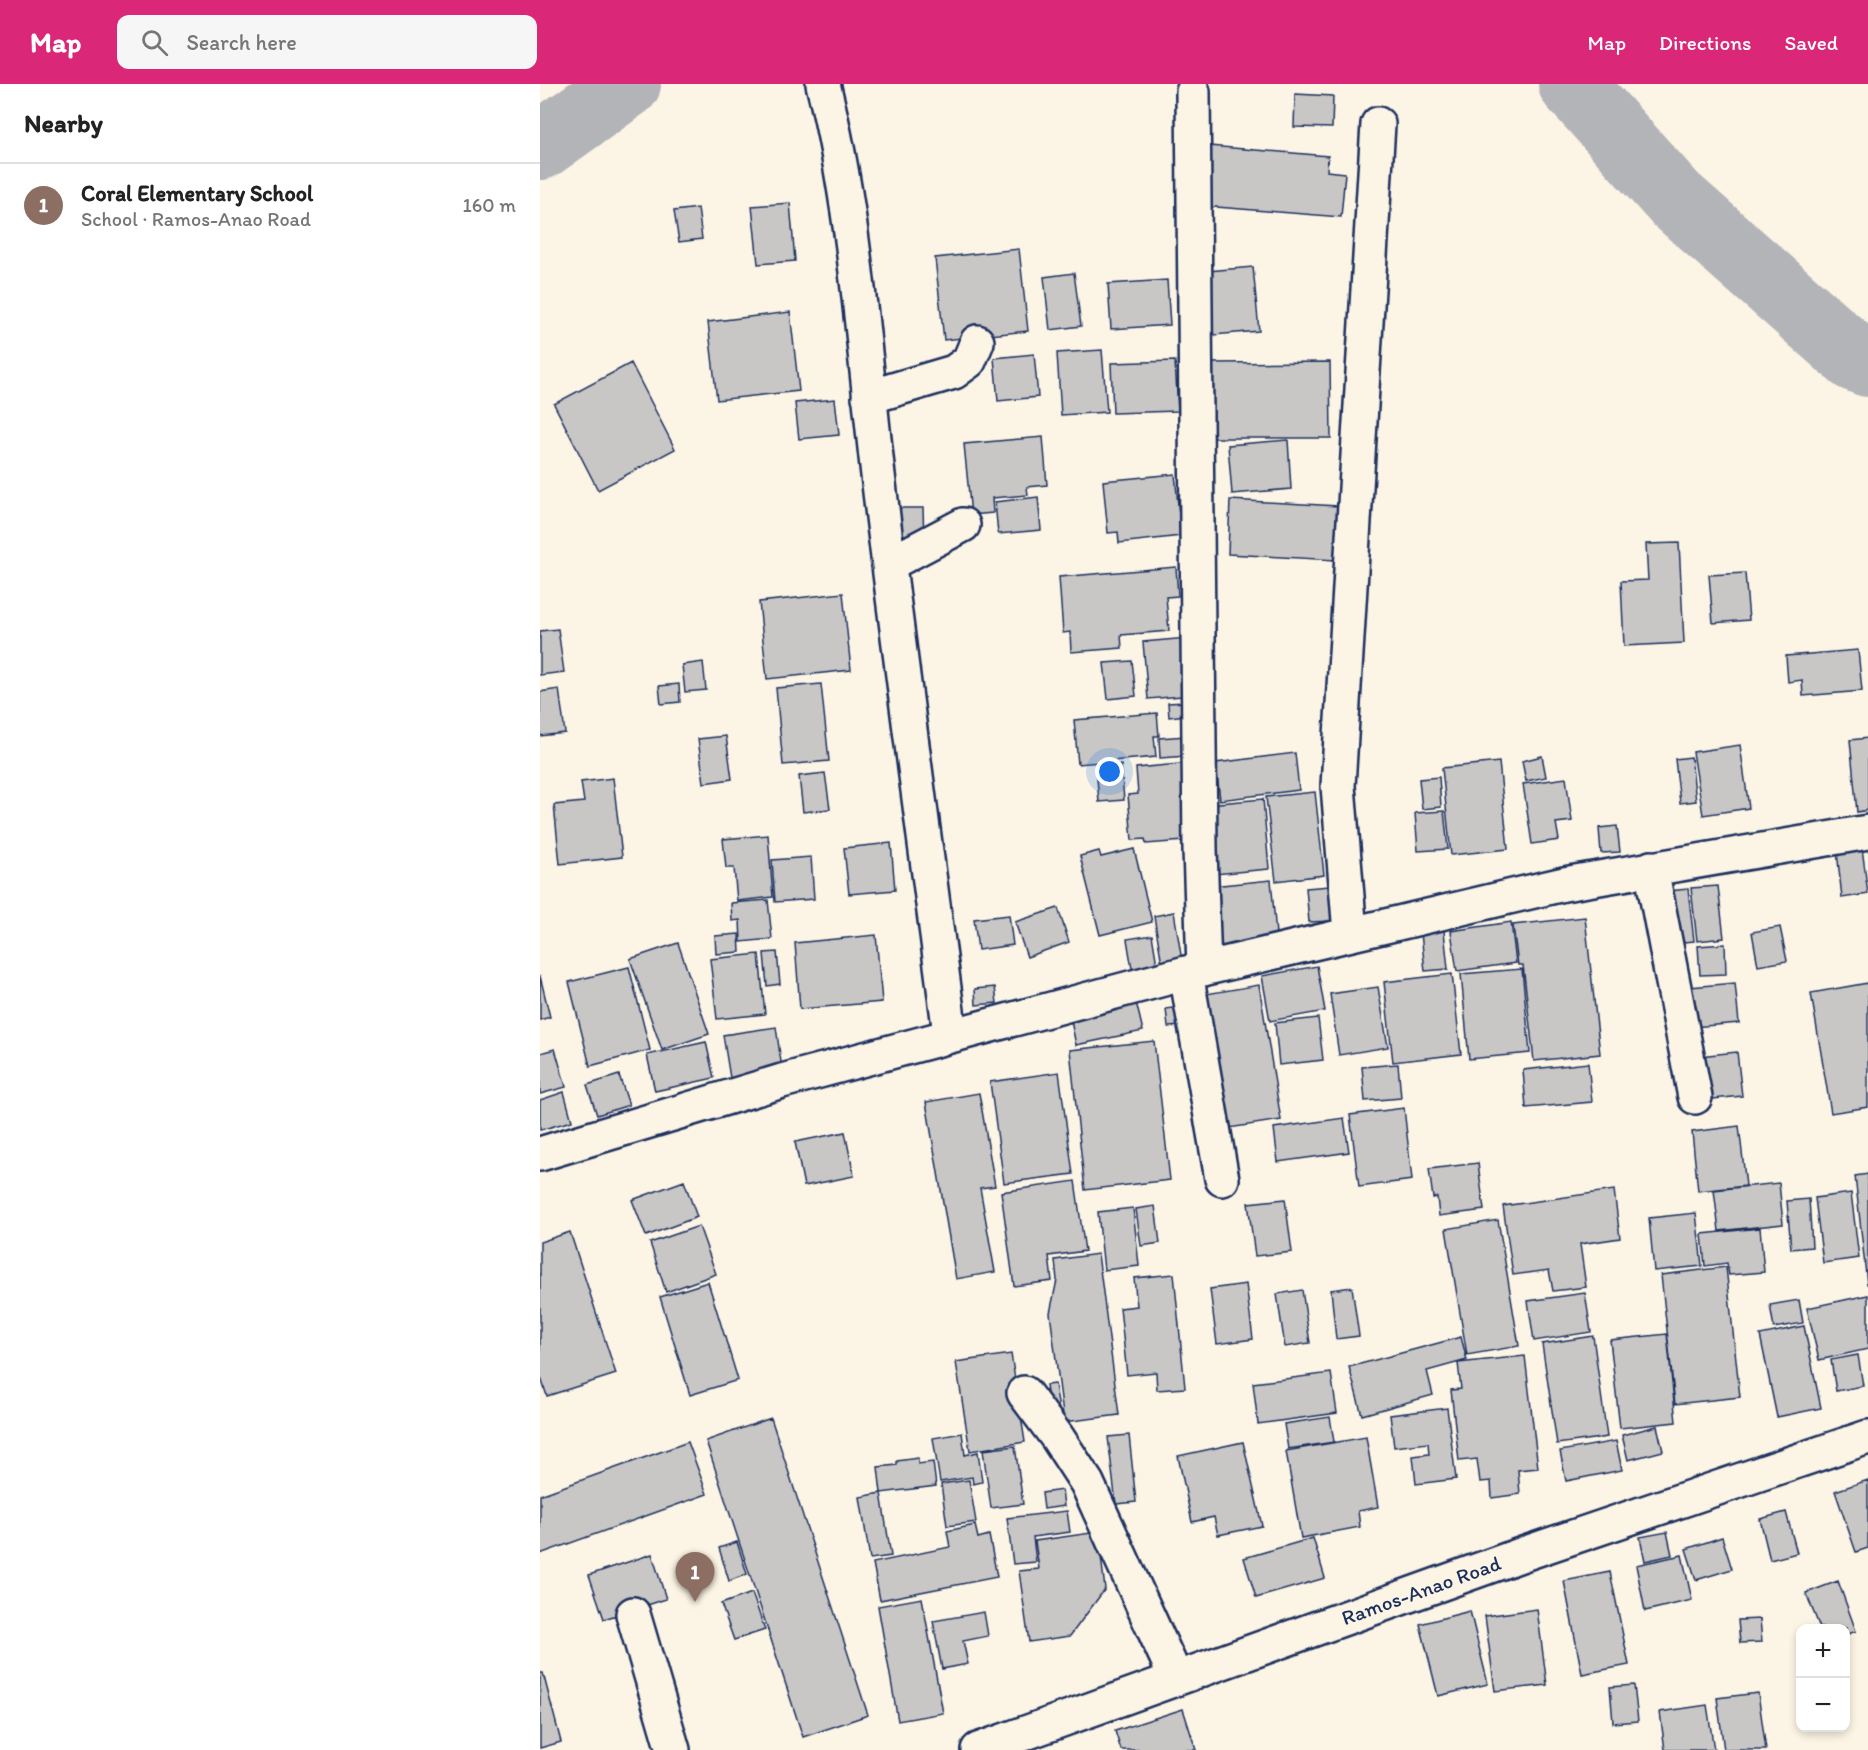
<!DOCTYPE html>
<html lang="en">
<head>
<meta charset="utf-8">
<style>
	body { margin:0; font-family:Itim,sans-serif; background:#f6f6f6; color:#222 }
	.controls { position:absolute; right:18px; bottom:18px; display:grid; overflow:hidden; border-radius:12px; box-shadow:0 3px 9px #0003 }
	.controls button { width:54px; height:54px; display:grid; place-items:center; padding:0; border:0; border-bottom:2px solid #e0e0e0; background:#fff; color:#222; font:30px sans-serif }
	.you { position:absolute; left:570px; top:688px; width:21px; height:21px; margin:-15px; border:4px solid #fff; border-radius:50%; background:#1a73e8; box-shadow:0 0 0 9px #1a73e833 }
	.badge { display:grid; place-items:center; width:39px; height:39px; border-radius:50%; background:#db2777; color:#fff; font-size:20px; font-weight:700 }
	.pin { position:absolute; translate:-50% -50px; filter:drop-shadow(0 2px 3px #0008) }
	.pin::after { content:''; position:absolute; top:32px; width:21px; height:18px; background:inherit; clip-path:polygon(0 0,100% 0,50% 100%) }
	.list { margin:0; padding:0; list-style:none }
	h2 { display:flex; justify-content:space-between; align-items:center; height:78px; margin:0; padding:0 24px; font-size:26px }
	h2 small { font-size:20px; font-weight:400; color:#767676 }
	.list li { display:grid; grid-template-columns:39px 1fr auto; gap:18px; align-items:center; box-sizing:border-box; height:84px; padding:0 24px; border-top:2px solid #e0e0e0 }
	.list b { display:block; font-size:22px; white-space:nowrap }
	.list p { margin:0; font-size:20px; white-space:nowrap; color:#767676 }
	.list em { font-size:20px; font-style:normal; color:#767676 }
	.icon { flex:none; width:33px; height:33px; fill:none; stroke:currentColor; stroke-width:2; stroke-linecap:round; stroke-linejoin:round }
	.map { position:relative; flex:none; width:1328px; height:1666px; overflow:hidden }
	header { display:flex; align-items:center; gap:36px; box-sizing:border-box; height:84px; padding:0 30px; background:#db2777; color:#fff }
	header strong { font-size:28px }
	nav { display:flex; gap:33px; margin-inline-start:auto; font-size:21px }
	.search { width:420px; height:54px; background:#f6f6f6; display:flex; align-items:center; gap:15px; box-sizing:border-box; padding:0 21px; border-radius:12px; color:#767676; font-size:22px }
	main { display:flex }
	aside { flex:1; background:#fff }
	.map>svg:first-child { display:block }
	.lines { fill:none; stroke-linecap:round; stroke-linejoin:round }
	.river { stroke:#b2b4b8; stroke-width:68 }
	.building { fill:#c8c7c6; stroke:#1b2f5e; stroke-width:1.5 }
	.minor-casing { stroke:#1b2f5e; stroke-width:38 }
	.major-casing { stroke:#1b2f5e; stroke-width:38 }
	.minor { stroke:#fcf5e5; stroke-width:33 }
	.major { stroke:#fcf5e5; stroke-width:33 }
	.labels { text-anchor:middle; stroke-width:4.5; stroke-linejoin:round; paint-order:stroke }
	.street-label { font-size:21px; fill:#1b2f5e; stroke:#fcf5e5 }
</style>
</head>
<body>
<header>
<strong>Map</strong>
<div class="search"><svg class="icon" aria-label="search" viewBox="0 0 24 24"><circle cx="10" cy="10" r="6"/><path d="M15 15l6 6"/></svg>Search here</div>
<nav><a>Map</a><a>Directions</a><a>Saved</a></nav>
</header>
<main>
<aside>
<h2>Nearby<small></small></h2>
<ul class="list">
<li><span class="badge" style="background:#8d6e63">1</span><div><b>Coral Elementary School</b><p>School · Ramos-Anao Road</p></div><em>160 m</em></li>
</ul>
</aside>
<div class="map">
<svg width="1328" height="1666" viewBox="0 0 1328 1666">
	<rect width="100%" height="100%" fill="#fcf5e5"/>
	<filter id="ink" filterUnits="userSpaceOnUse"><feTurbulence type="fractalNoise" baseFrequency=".0167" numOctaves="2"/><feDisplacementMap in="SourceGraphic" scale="12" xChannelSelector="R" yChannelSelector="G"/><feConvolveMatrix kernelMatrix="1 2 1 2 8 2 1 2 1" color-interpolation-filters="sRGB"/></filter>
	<g filter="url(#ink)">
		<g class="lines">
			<path class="river" d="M 1032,0 L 1134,114 L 1315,274 L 1328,279
				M 0,62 L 87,0"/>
		</g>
		<path class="building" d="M 755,10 L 793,12 L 792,44 L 754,43 Z
			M 669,62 L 788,72 L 787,87 L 805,89 L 801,133 L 664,122 Z
			M 250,119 L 255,177 L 218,180 L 212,122 Z
			M 158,124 L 162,155 L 139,158 L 134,127 Z
			M 479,165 L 488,247 L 404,256 L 395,174 Z
			M 713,183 L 719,247 L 673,251 L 668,187 Z
			M 534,189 L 541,242 L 510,246 L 504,193 Z
			M 627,196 L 630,241 L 571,245 L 568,200 Z
			M 250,228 L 259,307 L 177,316 L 168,238 Z
			M 562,266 L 567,328 L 521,331 L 517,269 Z
			M 494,270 L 498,313 L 458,317 L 454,274 Z
			M 635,277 L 638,327 L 573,329 L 571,279 Z
			M 790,278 L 791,354 L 668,354 L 668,279 Z
			M 91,279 L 135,365 L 58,406 L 14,320 Z
			M 295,315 L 299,351 L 259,355 L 255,319 Z
			M 503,353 L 507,401 L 487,403 L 488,411 L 452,414 L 453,429 L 431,431 L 424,360 Z
			M 748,356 L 751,405 L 692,410 L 688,361 Z
			M 635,390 L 641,452 L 579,459 L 578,448 L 568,449 L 563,397 Z
			M 498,413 L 501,446 L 458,450 L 455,418 Z
			M 690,416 L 798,422 L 796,476 L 688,470 Z
			M 356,424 L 383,424 L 384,458 L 356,458 Z
			M 1139,459 L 1144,559 L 1084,562 L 1081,497 L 1108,496 L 1106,460 Z
			M 636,483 L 638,512 L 626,513 L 629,547 L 581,551 L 582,564 L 531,568 L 530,548 L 523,549 L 519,493 Z
			M 1205,489 L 1209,536 L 1173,539 L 1169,491 Z
			M 303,509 L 311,586 L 227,595 L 219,518 Z
			M 18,545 L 24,588 L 0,591 L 0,547 Z
			M 648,554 L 653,611 L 608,615 L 603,558 Z
			M 1318,566 L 1322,607 L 1263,612 L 1262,596 L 1248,598 L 1246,572 Z
			M 592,577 L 596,612 L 568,615 L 564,579 Z
			M 163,578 L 166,606 L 145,608 L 142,581 Z
			M 139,600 L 140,618 L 121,620 L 119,602 Z
			M 281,600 L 289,677 L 243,681 L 236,604 Z
			M 19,605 L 25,649 L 0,652 L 0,608 Z
			M 645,618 L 646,631 L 629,633 L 628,619 Z
			M 617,629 L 619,652 L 614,652 L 616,673 L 538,680 L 534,636 Z
			M 186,652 L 192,695 L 164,699 L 158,655 Z
			M 646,652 L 647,672 L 620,674 L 619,654 Z
			M 1328,654 L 1328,726 L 1317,728 L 1310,656 Z
			M 1200,661 L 1209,724 L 1163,731 L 1153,668 Z
			M 755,669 L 759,706 L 680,716 L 676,679 Z
			M 1002,672 L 1006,693 L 986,697 L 982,677 Z
			M 1151,673 L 1156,717 L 1140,719 L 1135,675 Z
			M 959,678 L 968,765 L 911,771 L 902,684 Z
			M 650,679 L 657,756 L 606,760 L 605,755 L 592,756 L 588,711 L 598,710 L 596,684 Z
			M 581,681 L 584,716 L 559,718 L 556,683 Z
			M 285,689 L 290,725 L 263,728 L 259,692 Z
			M 899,693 L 901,723 L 882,725 L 879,695 Z
			M 73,694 L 82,773 L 20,780 L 14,721 L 44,718 L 41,698 Z
			M 1026,694 L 1032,737 L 1016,739 L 1019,756 L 992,760 L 983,700 Z
			M 775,708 L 784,791 L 736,797 L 726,713 Z
			M 723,715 L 729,785 L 674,790 L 668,720 Z
			M 904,727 L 908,765 L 878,767 L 875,729 Z
			M 1077,742 L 1080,768 L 1061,769 L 1059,744 Z
			M 228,751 L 233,813 L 197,817 L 194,784 L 186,784 L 183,755 Z
			M 351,759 L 355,806 L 309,810 L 304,764 Z
			M 1322,764 L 1328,810 L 1302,814 L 1297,767 Z
			M 594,765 L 612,838 L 560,851 L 540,772 L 559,767 L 561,773 Z
			M 271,773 L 274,815 L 235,818 L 232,776 Z
			M 731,796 L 737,861 L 678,866 L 672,802 Z
			M 790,802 L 792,837 L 769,838 L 766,804 Z
			M 1178,802 L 1184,854 L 1157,857 L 1151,804 Z
			M 1148,805 L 1154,857 L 1134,859 L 1129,807 Z
			M 228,816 L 232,855 L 201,858 L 200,836 L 192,837 L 191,819 Z
			M 518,824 L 529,858 L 487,873 L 475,838 Z
			M 634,828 L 642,877 L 622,880 L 614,832 Z
			M 469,831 L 473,861 L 438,866 L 434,835 Z
			M 1045,833 L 1060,970 L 994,977 L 983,881 L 978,881 L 973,841 Z
			M 971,838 L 976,879 L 917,887 L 911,847 Z
			M 1240,843 L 1247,877 L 1218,882 L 1212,848 Z
			M 904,847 L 908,885 L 885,887 L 881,849 Z
			M 199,850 L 200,868 L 176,870 L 175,852 Z
			M 336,851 L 342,918 L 260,925 L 255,859 Z
			M 612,851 L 617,881 L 592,885 L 587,855 Z
			M 138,859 L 169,950 L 122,966 L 90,875 Z
			M 1185,860 L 1186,890 L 1160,891 L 1158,862 Z
			M 237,868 L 240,900 L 227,902 L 224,869 Z
			M 219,870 L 225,930 L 177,935 L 170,875 Z
			M 777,882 L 785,927 L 730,937 L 722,892 Z
			M 89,883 L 110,966 L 50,982 L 29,898 Z
			M 982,885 L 990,969 L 929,975 L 921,890 Z
			M 912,890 L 921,970 L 853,978 L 844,898 Z
			M 0,892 L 10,933 L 0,936 Z
			M 1195,899 L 1199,939 L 1153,943 L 1150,903 Z
			M 1328,899 L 1328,1023 L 1291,1029 L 1271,909 Z
			M 719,901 L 741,1036 L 689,1044 L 666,910 Z
			M 455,903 L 457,919 L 436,921 L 435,905 Z
			M 838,903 L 848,963 L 799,971 L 790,910 Z
			M 596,918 L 603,947 L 536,961 L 530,932 Z
			M 640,923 L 642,942 L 628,943 L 626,925 Z
			M 778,934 L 783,976 L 739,981 L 735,939 Z
			M 236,943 L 243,992 L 191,1000 L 183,951 Z
			M 614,957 L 630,1096 L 545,1106 L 530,966 Z
			M 166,958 L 174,994 L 115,1007 L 107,971 Z
			M 15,965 L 26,1003 L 0,1010 L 0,969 Z
			M 1197,968 L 1202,1012 L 1163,1016 L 1159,972 Z
			M 1048,979 L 1052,1018 L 986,1024 L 983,986 Z
			M 858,980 L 861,1014 L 825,1017 L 822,983 Z
			M 519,988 L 533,1090 L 464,1099 L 450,998 Z
			M 79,991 L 89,1021 L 57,1031 L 47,1001 Z
			M 24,1008 L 32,1037 L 0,1046 L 0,1016 Z
			M 439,1009 L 455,1102 L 440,1104 L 455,1188 L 416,1195 L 386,1018 Z
			M 864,1024 L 872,1096 L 819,1103 L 810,1031 Z
			M 804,1034 L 809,1068 L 738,1078 L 734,1044 Z
			M 1199,1042 L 1206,1102 L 1158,1107 L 1152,1048 Z
			M 305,1048 L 314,1092 L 264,1102 L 255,1058 Z
			M 938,1079 L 944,1126 L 899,1132 L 897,1113 L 893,1114 L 889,1085 Z
			M 1328,1090 L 1328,1200 L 1327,1200 L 1315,1092 Z
			M 144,1097 L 157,1133 L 106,1152 L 92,1116 Z
			M 535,1097 L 545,1167 L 509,1172 L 512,1197 L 474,1202 L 461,1108 Z
			M 1239,1099 L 1243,1140 L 1179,1147 L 1174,1106 Z
			M 1074,1106 L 1080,1154 L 1040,1160 L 1046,1203 L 1013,1207 L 1009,1186 L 973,1191 L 963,1122 Z
			M 1311,1109 L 1319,1174 L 1283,1179 L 1275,1114 Z
			M 745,1115 L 752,1168 L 715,1172 L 708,1119 Z
			M 1269,1115 L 1272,1163 L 1251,1165 L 1247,1117 Z
			M 615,1122 L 620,1159 L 601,1162 L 596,1125 Z
			M 593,1124 L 599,1182 L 564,1186 L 558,1128 Z
			M 1156,1129 L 1162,1182 L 1114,1187 L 1109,1134 Z
			M 958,1136 L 979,1262 L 927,1271 L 906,1145 Z
			M 159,1142 L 176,1190 L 126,1208 L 110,1159 Z
			M 1220,1144 L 1224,1188 L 1189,1191 L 1187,1179 L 1165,1182 L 1162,1150 Z
			M 30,1148 L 76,1290 L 7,1312 L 0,1291 L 0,1158 Z
			M 558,1170 L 579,1331 L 524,1338 L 510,1229 L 517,1196 L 515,1176 Z
			M 1186,1183 L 1200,1313 L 1135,1320 L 1121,1191 Z
			M 634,1190 L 645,1304 L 617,1306 L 616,1288 L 587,1291 L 580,1224 L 597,1222 L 594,1194 Z
			M 168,1198 L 198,1296 L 150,1311 L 120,1213 Z
			M 706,1200 L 713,1255 L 677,1260 L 670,1205 Z
			M 812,1203 L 819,1252 L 796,1255 L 791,1206 Z
			M 762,1206 L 770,1259 L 745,1263 L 737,1210 Z
			M 1045,1209 L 1051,1248 L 994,1257 L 988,1217 Z
			M 1328,1211 L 1328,1265 L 1279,1276 L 1267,1224 Z
			M 1259,1216 L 1263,1239 L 1234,1244 L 1230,1221 Z
			M 1264,1242 L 1281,1324 L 1237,1333 L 1220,1251 Z
			M 1127,1250 L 1136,1338 L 1080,1344 L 1070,1256 Z
			M 1053,1252 L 1067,1353 L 1017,1360 L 1002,1260 Z
			M 921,1253 L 927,1276 L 887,1287 L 893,1311 L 822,1331 L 809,1283 Z
			M 471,1270 L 485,1358 L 430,1367 L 416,1278 Z
			M 1318,1271 L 1323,1302 L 1296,1307 L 1291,1276 Z
			M 985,1272 L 998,1384 L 978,1386 L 980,1410 L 952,1414 L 951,1397 L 940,1398 L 937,1375 L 919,1377 L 911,1306 L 921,1305 L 918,1279 Z
			M 791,1289 L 797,1329 L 718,1340 L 713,1299 Z
			M 515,1300 L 521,1339 L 511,1340 L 506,1301 Z
			M 907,1324 L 916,1395 L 876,1400 L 873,1372 L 889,1370 L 888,1359 L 854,1363 L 850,1331 Z
			M 790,1333 L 794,1358 L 748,1365 L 744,1340 Z
			M 231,1334 L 328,1631 L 263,1653 L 166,1357 Z
			M 1117,1342 L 1123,1367 L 1088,1376 L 1082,1351 Z
			M 422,1349 L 425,1371 L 438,1368 L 442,1398 L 433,1400 L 432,1393 L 400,1398 L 393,1354 Z
			M 589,1351 L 596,1418 L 576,1420 L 568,1353 Z
			M 826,1353 L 838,1423 L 818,1427 L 820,1443 L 761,1454 L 746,1367 Z
			M 1076,1357 L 1082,1386 L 1026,1397 L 1020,1367 Z
			M 148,1358 L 167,1410 L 0,1470 L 0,1411 Z
			M 703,1358 L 722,1442 L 678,1451 L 674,1433 L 652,1438 L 638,1372 Z
			M 475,1362 L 483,1420 L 451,1424 L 443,1366 Z
			M 378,1374 L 378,1380 L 393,1378 L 396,1402 L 341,1409 L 338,1383 L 357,1381 L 357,1377 Z
			M 429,1396 L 436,1438 L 407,1442 L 401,1400 Z
			M 1328,1396 L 1328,1464 L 1316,1468 L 1295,1407 Z
			M 522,1406 L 524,1422 L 504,1425 L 502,1409 Z
			M 341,1409 L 351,1472 L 330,1475 L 320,1413 Z
			M 527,1427 L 530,1448 L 493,1453 L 496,1478 L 473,1480 L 467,1434 Z
			M 1246,1428 L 1257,1469 L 1230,1476 L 1220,1435 Z
			M 435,1441 L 438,1454 L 449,1451 L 457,1493 L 340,1516 L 333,1479 L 410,1463 L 407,1447 Z
			M 558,1448 L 565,1505 L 530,1552 L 489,1558 L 479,1487 L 499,1485 L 495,1457 Z
			M 1127,1448 L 1132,1471 L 1105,1477 L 1100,1453 Z
			M 1182,1453 L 1192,1485 L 1156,1496 L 1146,1465 Z
			M 773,1454 L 785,1494 L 716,1514 L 704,1474 Z
			M 197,1458 L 207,1490 L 189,1497 L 179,1464 Z
			M 112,1470 L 126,1515 L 64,1535 L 49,1491 Z
			M 1142,1471 L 1152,1516 L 1105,1527 L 1096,1481 Z
			M 1070,1488 L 1089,1581 L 1042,1590 L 1024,1497 Z
			M 1298,1497 L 1316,1547 L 1306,1551 L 1306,1544 L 1280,1544 L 1266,1509 Z
			M 212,1509 L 225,1546 L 194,1556 L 181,1520 Z
			M 382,1514 L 403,1629 L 358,1637 L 338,1522 Z
			M 997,1525 L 1007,1601 L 955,1607 L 945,1532 Z
			M 930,1527 L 948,1600 L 898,1612 L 880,1540 Z
			M 444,1528 L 448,1552 L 423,1557 L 428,1580 L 402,1585 L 393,1537 Z
			M 1220,1535 L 1222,1558 L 1200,1559 L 1198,1536 Z
			M 0,1589 L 3,1589 L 21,1658 L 0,1664 Z
			M 1094,1601 L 1098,1637 L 1073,1639 L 1070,1603 Z
			M 1218,1609 L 1226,1666 L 1184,1666 L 1177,1614 Z
			M 1167,1621 L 1174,1666 L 1125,1666 L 1120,1628 Z
			M 643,1625 L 656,1666 L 581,1666 L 575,1647 Z"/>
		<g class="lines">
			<defs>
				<path id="minor" d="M 283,0 C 315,127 323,261 338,391 C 360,578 386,764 410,950
					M 653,8 L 660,765 L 664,885
					M 329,313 L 414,288 L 429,277 L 437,258
					M 349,480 L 423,441
					M 1111,784 L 1155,1013
					M 810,849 L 798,702 L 838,40
					M 646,889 L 682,1095
					M 0,1070 L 242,997 L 646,889 L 1024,800 L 1328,748
					M 484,1309 L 517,1353 L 547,1399 L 636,1594
					M 93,1530 L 133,1666"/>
				<g id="major">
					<path id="s1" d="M 438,1666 L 986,1469 L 1328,1353"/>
				</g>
			</defs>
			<use href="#minor" class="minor-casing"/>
			<use href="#major" class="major-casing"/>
			<use href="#minor" class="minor"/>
			<use href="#major" class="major"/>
		</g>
	</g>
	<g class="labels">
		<g class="street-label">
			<text dy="7" stroke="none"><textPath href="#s1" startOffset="471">Ramos-Anao Road</textPath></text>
		</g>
	</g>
</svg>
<div class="controls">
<button>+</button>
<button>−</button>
</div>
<div class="you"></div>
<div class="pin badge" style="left:155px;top:1518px;background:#8d6e63">1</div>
</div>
</main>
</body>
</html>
